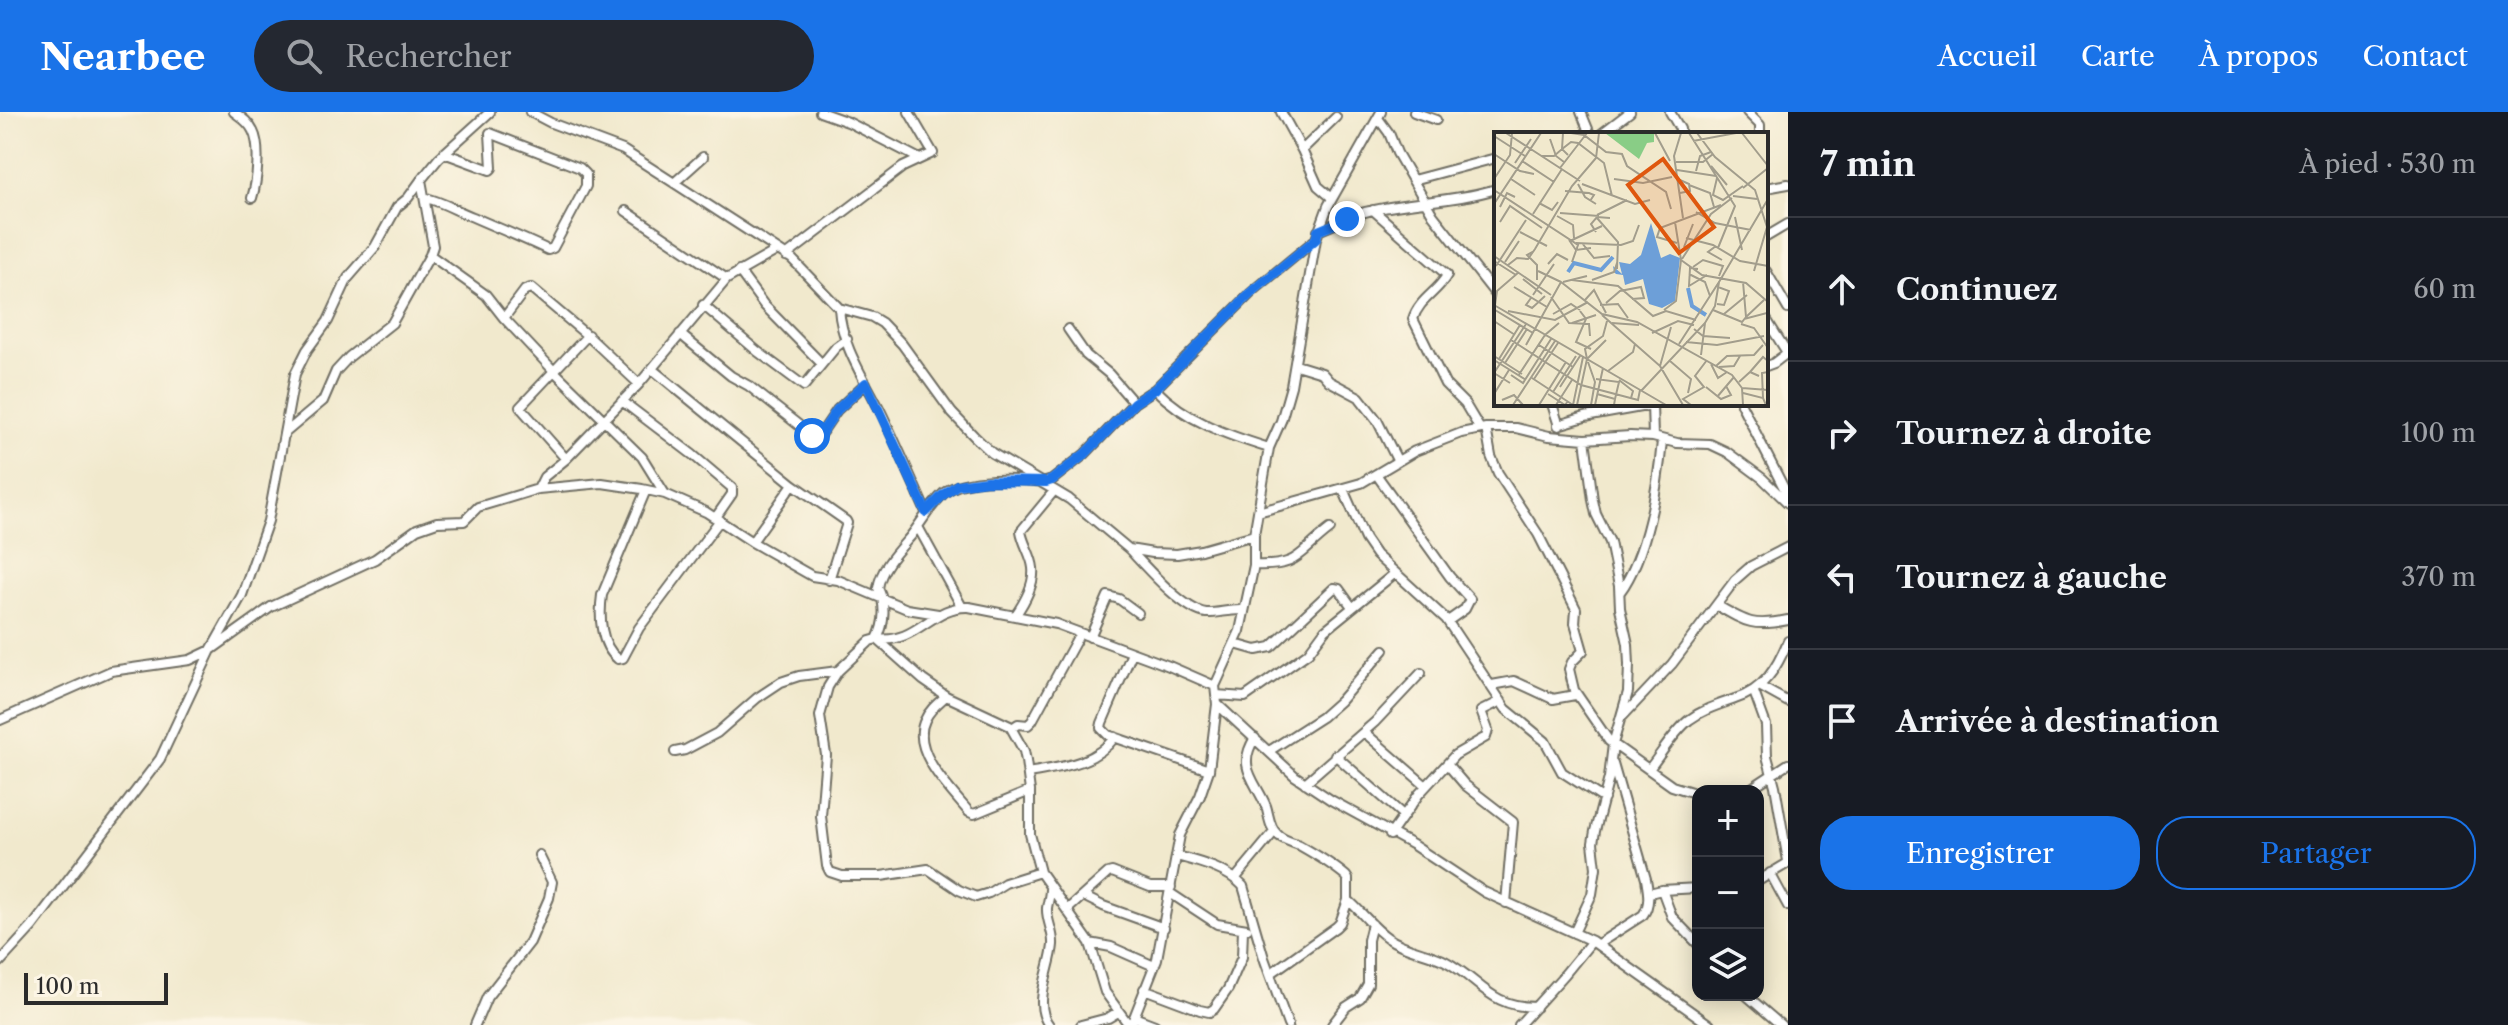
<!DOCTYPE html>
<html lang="fr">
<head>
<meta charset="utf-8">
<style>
	body { margin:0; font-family:"Libre Caslon Text",serif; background:#242831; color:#f1f3f6 }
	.controls { position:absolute; right:24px; bottom:24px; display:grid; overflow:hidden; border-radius:16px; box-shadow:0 4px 20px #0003 }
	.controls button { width:72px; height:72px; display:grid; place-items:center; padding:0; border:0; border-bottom:2px solid #363941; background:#171b24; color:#f1f3f6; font:40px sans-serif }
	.scale { position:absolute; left:24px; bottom:20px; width:144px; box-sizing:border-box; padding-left:8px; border:4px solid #2b2b2b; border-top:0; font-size:22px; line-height:28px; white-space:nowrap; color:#2b2b2b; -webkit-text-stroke:6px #fcf5e5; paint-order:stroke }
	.stop { position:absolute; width:24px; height:24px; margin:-18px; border:6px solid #1a73e8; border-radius:50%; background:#fff }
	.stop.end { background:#1a73e8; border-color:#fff; box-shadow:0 2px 8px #0008 }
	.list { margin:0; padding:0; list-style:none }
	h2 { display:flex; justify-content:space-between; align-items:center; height:104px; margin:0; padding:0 32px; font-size:34px }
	h2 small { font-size:26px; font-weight:400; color:#9ea1a6 }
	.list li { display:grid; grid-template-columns:52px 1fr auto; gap:24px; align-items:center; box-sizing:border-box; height:144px; padding:0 32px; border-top:2px solid #363941 }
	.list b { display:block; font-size:30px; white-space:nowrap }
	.list em { font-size:26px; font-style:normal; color:#9ea1a6 }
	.actions { display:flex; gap:16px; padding:24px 32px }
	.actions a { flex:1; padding:18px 0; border:2px solid #1a73e8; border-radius:32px; text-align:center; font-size:28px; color:#1a73e8 }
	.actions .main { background:#1a73e8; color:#fff }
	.icon { flex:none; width:44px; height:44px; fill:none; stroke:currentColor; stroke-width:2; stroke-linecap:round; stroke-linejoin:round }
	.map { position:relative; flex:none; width:1788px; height:913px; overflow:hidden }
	header { display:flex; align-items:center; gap:48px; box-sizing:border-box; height:112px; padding:0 40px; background:#1a73e8; color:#fff }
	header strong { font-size:38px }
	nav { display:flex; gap:44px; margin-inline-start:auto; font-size:28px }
	.search { width:560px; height:72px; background:#242831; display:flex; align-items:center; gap:20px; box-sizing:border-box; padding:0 28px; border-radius:44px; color:#9ea1a6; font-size:30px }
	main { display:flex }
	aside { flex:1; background:#171b24 }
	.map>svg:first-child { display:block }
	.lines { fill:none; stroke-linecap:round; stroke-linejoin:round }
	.street-casing { stroke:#706e64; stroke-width:12 }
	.street { stroke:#fff; stroke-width:8 }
	.route { stroke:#1a73e8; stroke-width:10 }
	.inset-river { fill:none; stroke:#6d9fd8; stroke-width:4 }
	.inset-road { fill:none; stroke:#a29d8c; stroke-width:2 }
	.view { fill:#df570e; fill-opacity:0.15; stroke:#df570e; stroke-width:4 }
	.inset-edge { fill:none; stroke:#2b2b2b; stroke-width:4 }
</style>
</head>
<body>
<header>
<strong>Nearbee</strong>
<div class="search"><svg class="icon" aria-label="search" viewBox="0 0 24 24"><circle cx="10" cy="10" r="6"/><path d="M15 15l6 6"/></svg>Rechercher</div>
<nav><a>Accueil</a><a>Carte</a><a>À propos</a><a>Contact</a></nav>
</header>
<main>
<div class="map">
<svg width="1788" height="913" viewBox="0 0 1788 913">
	<rect width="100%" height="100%" fill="#fcf5e5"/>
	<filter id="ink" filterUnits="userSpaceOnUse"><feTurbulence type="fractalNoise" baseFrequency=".0125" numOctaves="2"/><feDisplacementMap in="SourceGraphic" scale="16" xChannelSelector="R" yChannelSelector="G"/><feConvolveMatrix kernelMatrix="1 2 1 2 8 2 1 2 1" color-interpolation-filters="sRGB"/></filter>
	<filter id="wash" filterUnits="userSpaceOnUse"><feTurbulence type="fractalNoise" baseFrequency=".006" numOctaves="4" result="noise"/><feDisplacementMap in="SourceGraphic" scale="32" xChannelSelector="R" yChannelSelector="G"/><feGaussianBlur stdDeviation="1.8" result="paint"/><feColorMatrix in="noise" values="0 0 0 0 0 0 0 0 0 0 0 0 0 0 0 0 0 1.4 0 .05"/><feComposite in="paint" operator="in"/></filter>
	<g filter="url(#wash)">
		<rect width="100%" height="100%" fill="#f1e9cd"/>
	</g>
	<g filter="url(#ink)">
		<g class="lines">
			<defs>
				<path id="street" d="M 234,0 C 241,5 249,10 253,19 C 261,34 257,70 252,86
					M 530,0 L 551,11 L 623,38 L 792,147 L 839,196 L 872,205 L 882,211 L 902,232 L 952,301 L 974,324 L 992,341 L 1069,387 L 1129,437 L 1153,441 L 1177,442 L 1201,438 L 1254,423
					M 820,0 L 848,10 L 918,46
					M 1281,0 L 1302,38 L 1318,74 L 1332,86
					M 1414,0 L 1436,8
					M 1581,0 L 1590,22
					M 1670,0 L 1680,17 L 1680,22
					M 1747,0 L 1760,13 L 1760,22
					M 1378,6 L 1389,21 L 1397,41 L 1433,103 L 1496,183
					M 1601,22 L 1630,0
					M 1302,38 L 1336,5
					M 1413,68 L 1496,46
					M 674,71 L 703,45
					M 1766,76 L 1788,72
					M 426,86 C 443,90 457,99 473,105 C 498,116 523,126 548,138 L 553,136 L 586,74 L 586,62 L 580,56 L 490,21 L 492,56 L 490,58 L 444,41
					M 1373,98 L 1447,163 C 1438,180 1419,187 1413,207 L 1445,272 L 1465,292 L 1480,317
					M 626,99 L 727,167
					M 1318,119 C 1334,113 1349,105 1365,100 C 1408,89 1454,90 1496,77
					M 1766,125 L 1788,112
					M 430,143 L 486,183 L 504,206 L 554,259 L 642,345 L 665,382
					M 786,144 L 903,55 L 933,41 L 909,0
					M 739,159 L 764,193 L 822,252
					M 1766,159 L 1788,197
					M 703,193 L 757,239 L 804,274 L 836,235 L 847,227
					M 839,196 C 841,232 863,265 880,298 C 896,331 911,366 926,400
					M 504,206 L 525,178 L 531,176 L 589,225 L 639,272
					M 1766,207 L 1788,242
					M 1068,217 L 1086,243 L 1109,262 L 1134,291
					M 680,222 L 731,264 L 749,274 L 815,326 L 818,326 L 837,298 L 866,271
					M 1296,253 L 1322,261 L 1329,269 L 1359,285 L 1377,308 L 1397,348
					M 1766,254 L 1774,251 L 1787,241
					M 652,257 L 793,372 L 846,409 L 847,411 L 829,468
					M 1155,277 C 1186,309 1227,323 1269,336
					M 622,289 L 693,343 L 732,376 L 732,382 L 716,405
					M 1552,292 L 1559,314
					M 1652,292 L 1653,325
					M 1741,292 L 1788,384
					M 1558,313 L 1585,305 L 1652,293
					M 1486,316 L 1491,344 L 1498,361 L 1538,422 L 1576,497 L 1575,511 L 1583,539 L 1572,550 L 1569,557 L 1574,578 L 1609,629 L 1672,674 L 1698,682
					M 285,321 L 323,289 L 336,259 L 349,245 L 392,211 L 430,143 L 433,134 L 421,68 L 439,46 L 490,0
					M 566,347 L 520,295 L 588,223
					M 1376,362 L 1450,465 L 1470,487 L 1465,497 L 1448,509
					M 538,377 L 544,365 L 566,347 L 639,272 L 727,167 L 776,139
					M 1343,377 L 1365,427 L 1376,443 L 1446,507 L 1506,597 L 1545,629 L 1562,660 L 1604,687
					M 646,378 L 602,483 C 599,504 600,533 618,547 L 623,546 L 639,516 L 720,408
					M 1258,400 L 1361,371 L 1415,339 L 1461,321 L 1486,316 L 1516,316 L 1549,324 L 1585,327 L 1630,324 L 1653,325 L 1677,331 L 1710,332 L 1727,340 L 1762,366 L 1788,391
					M 918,415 L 962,495
					M 752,430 L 793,372
					M 1129,437 C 1145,454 1183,498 1206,501 C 1215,502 1231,497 1243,498
					M 1254,453 C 1300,455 1297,442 1330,417
					M 1620,480 C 1647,443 1658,374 1662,329
					M 1718,494 C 1747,511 1754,515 1788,508
					M 1015,504 C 1024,491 1035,473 1033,456 C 1032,444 1023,432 1021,419 L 1054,379
					M 1090,525 L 1108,484 L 1119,487 L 1138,501
					M 877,527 L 923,568 L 946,584 L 1010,614 L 1024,639 L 1026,649 L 1030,679 L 1030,722 L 1040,760 L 1090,831 L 1105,880 L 1129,913
					M 878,527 C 917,532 932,493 969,495 L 1056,512 L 1169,554 L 1215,574
					M 1235,532 L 1256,538 L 1271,535 L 1334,476 L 1339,477 L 1352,495
					M 1132,541 L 1102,611 L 1101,616 L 1108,623 L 1209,658
					M 838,559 L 828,575 L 820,604 L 826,643 L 821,704 L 827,754 L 830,760 L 842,764 L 881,764 L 928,757 L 959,778 L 976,785 L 989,781 L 1005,771 L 1040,760
					M 1492,573 L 1514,569 L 1553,587 L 1575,583
					M 1761,575 L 1788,590
					M 1754,580 L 1766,613 L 1767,644 L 1775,674 L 1788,749
					M 1216,583 L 1245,585 L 1308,541 L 1325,518 L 1394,462
					M 946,584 C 938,591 929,598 925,608 C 910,638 950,678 969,700 L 974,702 L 1030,679
					M 1217,592 L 1295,664 L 1331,688 L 1413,733 L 1484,780 L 1592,829 L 1710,913
					M 1623,604 L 1672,552 L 1735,468 L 1751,454 L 1788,435
					M 0,608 L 111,559 L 190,548 L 211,538 L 271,495 L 375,447 L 417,417 L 437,410 L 464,409 L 478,395 L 538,377 L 602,371 L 642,377 L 665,382 L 706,400 L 752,430 L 812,464 L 838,468 L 907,497 L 938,502
					M 1012,616 L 1018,612 L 1028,613 L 1032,609 L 1080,521
					M 1364,620 L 1426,674
					M 1255,626 C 1236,655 1255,668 1266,694 C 1269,703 1269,715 1277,722 C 1282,728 1292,730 1299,733 C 1315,742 1332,752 1346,764 L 1348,767 L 1348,788 C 1362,800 1373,816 1388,826 C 1405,838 1427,840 1445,849 C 1481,868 1489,895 1536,895
					M 1269,639 L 1322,605 L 1340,589 L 1384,538
					M 675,640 L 685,638 L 717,621 L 757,586 L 781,570 L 799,564 L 838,559 L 870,529 L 877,527 C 885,511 886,492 878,476 C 881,456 897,440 910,425 C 922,410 930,394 944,381 C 965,364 1020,367 1046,370 L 1052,368 L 1085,342 L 1134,291 L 1155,277 L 1252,180 L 1316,127
					M 1335,643 L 1403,703
					M 1447,652 L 1465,673 L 1513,710 L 1506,791
					M 1649,657 C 1662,641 1673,621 1689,608 C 1704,597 1718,593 1735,587 C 1764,578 1777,556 1788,529
					M 1028,661 C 1060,655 1094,653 1115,625
					M 1305,671 L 1375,610 L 1421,561
					M 1747,679 L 1788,652
					M 1390,723 L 1419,682 L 1455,643 L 1486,625 L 1488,618 L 1481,599 L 1501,589
					M 1177,744 C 1199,750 1227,757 1243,774 L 1264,846 L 1288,913
					M 1770,761 L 1788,794
					M 1235,767 L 1274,720
					M 1758,769 L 1788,751
					M 1662,778 L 1672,805 L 1698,832
					M 1170,781 L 1217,812 L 1247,817
					M 1649,781 L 1662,778 L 1698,776
					M 1083,784 L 1103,794 L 1164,816
					M 1068,797 L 1108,761 L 1112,760 L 1150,775 L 1171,775
					M 1574,821 L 1592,782 L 1596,756 L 1593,731 L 1595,719 L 1609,666 L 1613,632 L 1628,580 L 1629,553 L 1628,532 L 1620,496 L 1619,474 L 1610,430 L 1596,402 L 1593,388 L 1585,327
					M 1090,831 L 1111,835 L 1154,854
					M 1598,832 L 1643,803 C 1651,792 1648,779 1646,767 L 1613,652
					M 0,850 L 32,815 L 160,647 L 211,538 L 242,483 L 268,409 L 295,262 L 307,238 L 328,209 L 348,166 L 375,135 L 397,95 L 408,86 L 421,68
					M 1270,862 L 1336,815 L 1340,811 L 1348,788
					M 1144,877 L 1200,898 L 1209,900 L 1214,897 L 1228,877 L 1242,845 L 1243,817
					M 1746,883 L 1781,913
					M 1134,905 L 1155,913
					M 475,913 L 487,885 L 530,830 L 549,786 L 552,770 L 539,743
					M 1049,913 C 1032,892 1051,857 1053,833 C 1054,820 1046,808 1047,796 C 1048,789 1050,784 1050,777
					M 1081,913 L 1108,906 L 1118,900
					M 1131,913 L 1157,847 L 1180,723 L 1200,684 L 1209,658 L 1217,592 L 1215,574 L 1240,519 L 1254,453 L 1254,423 L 1269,336 L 1281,309 L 1291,274 L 1316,127 L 1328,94 L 1381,0
					M 1332,913 L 1346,895 L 1360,886 L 1368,872 L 1368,828 L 1372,812
					M 1519,913 L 1565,862 L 1592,829"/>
			</defs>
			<use href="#street" class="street-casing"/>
			<use href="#street" class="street"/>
		</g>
	</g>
	<g class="lines" filter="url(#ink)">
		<path class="route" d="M 812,324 L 818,326 L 837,298 L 866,271 L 926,400 L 943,383 L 957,373 L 987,369 L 1046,370 L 1052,368 L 1085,342 L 1134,291 L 1155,277 L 1252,180 L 1316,127 L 1318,119 L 1347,107"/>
	</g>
	<g transform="translate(1494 20)">
		<rect width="274" height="274" fill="#f1e9cd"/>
		<path d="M 111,1 L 160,1 L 160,10 L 153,11 L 145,27 Z" fill="#89cd86"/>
		<path d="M 157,91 L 167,126 L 176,122 L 186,126 L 181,169 L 168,176 L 155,172 L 149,147 L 131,153 L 129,143 L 122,142 L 120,140 L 119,134 L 128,142 L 125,130 L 136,132 L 147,123 Z" fill="#6d9fd8"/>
		<path class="inset-river" d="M 74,140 L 80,131 L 107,138 L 119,125M 194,156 L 198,174 L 212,183"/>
		<path class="inset-road" d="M 12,1 L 86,49M 69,1 L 68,17 L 77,10 L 84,11 L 110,31 L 118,64M 77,1 L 90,3 L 112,20 L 128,22 L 133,34 L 172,60 L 177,77M 161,1 L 176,29M 187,1 L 180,24 L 189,86M 195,1 L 241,74 L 224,116M 203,1 L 221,25 L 261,58 L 273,95 L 260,139M 248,1 L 274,34M 0,4 L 31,24M 56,7 L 62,24 L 70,30M 199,9 L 242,1M 0,22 L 26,39 L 40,42M 47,24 L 60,24 L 68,17 L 74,23M 28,29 L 60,50M 182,30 L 209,30 L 219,22M 21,31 L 37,7M 217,34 L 233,53M 66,36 L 93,1M 183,38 L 222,44M 202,39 L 206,24 L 217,20M 223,46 L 219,63 L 229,68 L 249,54M 0,47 L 16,23 L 18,1M 17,47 L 41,63M 120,47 L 149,51 L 178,45M 186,48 L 195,52 L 196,59 L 186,61M 84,52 L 91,65 L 102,72M 88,52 L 141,72 L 156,68M 195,53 L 216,61 L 220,75M 249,56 L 274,36M 0,58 L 84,113 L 78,130M 71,59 L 95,61 L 100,63 L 96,69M 239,64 L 263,67M 45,71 L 58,78 L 64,70M 0,72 L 47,1M 6,75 L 13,61 L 21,65M 202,80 L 221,91 L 257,98M 66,81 L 105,84M 39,82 L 68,37M 103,83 L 133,68M 63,84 L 79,93 L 80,106M 241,85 L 248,118M 103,86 L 124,110 L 123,137M 6,90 L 16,74 L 48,96M 181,90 L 187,128 L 208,143 L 252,151 L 274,170M 26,100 L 53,114M 102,100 L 97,92 L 103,85 L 116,86M 192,106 L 219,113 L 246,129 L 274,134M 75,108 L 82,118 L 97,116M 76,109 L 108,94M 82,111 L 127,113 L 139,109 L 145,93M 88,111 L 100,126 L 116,124M 183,111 L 163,105 L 166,96 L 227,73M 222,114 L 214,120 L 228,128M 190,115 L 199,92M 40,119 L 33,123 L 43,133 L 43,148M 0,124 L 57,163M 188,127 L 217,82 L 238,66M 0,129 L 22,143M 11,130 L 25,109M 54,132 L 63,122 L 74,128M 14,133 L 23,126 L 34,127 L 41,117 L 78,54 L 102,26 L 105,1M 2,134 L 32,88M 199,135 L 209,128 L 229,134 L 225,144M 204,137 L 196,136 L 195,154 L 213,143M 44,139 L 67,150M 195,142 L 211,150 L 216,164M 29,147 L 48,162M 78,148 L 124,154 L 159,184 L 172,179 L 202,188M 98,148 L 120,140 L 123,131M 69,150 L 93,144M 20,155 L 53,175M 39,163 L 60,132M 57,165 L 75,191 L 95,192 L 96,204M 37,166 L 32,173 L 38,176 L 51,164M 91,168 L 100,158 L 112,181M 112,171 L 126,159 L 147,155 L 150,166 L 138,167M 223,172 L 230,173 L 235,159 L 224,155M 0,173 L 172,273M 106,173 L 124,172 L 134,186M 1,178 L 39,201M 170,178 L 182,169 L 187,128M 219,178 L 248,190 L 252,185 L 249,150M 14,179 L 61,188 L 94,170M 86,179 L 92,187 L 82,210 L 97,217M 0,180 L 3,159 L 25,140M 59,182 L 77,172 L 86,178M 230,182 L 253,163M 108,183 L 166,234M 252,185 L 270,168M 250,187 L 273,181 L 274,174M 0,189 L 21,203M 78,191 L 102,183M 118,191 L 145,193M 247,192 L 260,196 L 274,216M 177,195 L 166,234 L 189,273M 200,197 L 209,204 L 236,206M 158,201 L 184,189 L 200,193M 17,208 L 87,253 L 144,268 L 146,258M 192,210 L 223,213 L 270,204M 185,212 L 225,150M 32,213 L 67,150 L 108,182 L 143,190 L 238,243 L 248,256 L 249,273M 45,213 L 79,235M 207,223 L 211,191M 0,224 L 28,242M 5,227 L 26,193M 93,227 L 91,217 L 109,204 L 113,189M 0,228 L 32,248M 176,229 L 197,247 L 194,261M 94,230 L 101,250 L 97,273M 11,231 L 33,197M 217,232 L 224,246 L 233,240M 222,234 L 233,224 L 260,223 L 269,213M 225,235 L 240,234 L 246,224M 114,239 L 139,220 L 141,212M 256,240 L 269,225 L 274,229M 17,243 L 29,251 L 57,207M 24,244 L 51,203 L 65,191M 38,246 L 79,273M 40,247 L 64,211M 102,247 L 125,250 L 121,267M 125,248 L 139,259 L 137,266M 245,250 L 256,240 L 265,244M 16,251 L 0,241 L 32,192M 66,255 L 86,224M 212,255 L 227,267 L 237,263 L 232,254M 248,256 L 274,258M 147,259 L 211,191 L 221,174 L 225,150 L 274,67M 59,260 L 82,224M 249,261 L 269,266 L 272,273M 0,262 L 15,238M 54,262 L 71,273 L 74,269M 103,262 L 121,267 L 120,273M 223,265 L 240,245M 269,266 L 268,241 L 274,240M 8,268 L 20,263 L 29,273M 19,273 L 61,209M 45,273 L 72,230M 62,273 L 78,248M 79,273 L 89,225M 83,273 L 93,227 L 112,208M 101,273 L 109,236M 197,273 L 189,267 L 210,255 L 201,244 L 213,228"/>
		<path class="view" d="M 169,27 L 220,95 L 185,121 L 134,53 Z"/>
		<rect width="274" height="274" class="inset-edge"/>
	</g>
</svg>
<div class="controls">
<button>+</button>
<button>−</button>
<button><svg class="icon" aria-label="layers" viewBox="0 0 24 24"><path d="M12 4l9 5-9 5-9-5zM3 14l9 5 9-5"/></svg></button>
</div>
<div class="scale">100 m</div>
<div class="stop" style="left:812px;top:324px"></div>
<div class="stop end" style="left:1347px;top:107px"></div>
</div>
<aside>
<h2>7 min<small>À pied · 530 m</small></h2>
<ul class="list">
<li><svg class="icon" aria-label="ahead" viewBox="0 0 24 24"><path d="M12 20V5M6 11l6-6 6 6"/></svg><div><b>Continuez</b></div><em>60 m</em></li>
<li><svg class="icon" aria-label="right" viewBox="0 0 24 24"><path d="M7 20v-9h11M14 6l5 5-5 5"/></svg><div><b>Tournez à droite</b></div><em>100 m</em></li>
<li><svg class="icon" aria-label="left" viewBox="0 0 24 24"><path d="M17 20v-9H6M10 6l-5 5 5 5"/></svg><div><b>Tournez à gauche</b></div><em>370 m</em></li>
<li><svg class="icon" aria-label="arrive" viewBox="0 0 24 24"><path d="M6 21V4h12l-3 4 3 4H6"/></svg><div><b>Arrivée à destination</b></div></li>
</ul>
<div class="actions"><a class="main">Enregistrer</a><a>Partager</a></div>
</aside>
</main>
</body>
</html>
